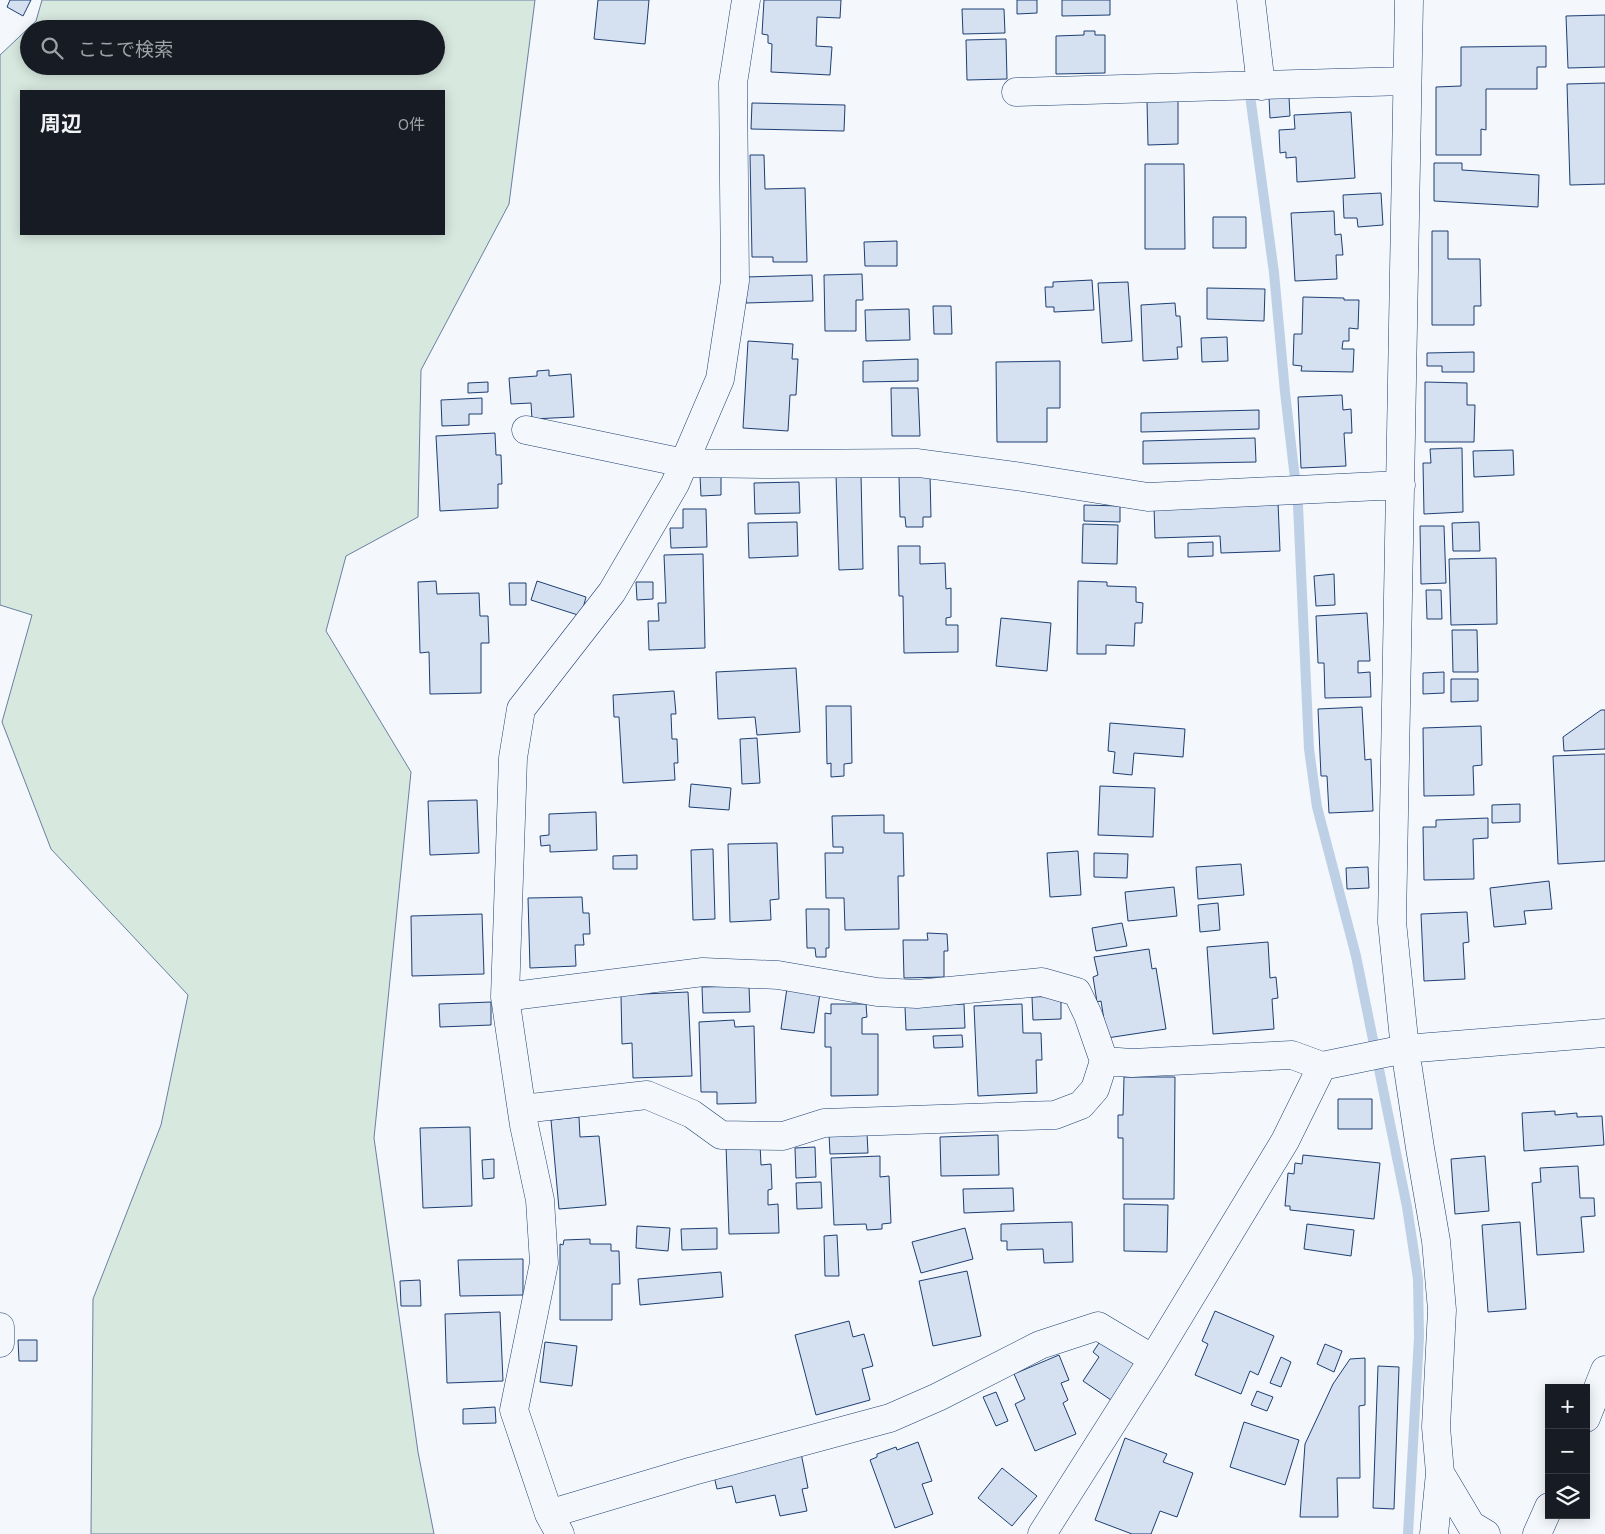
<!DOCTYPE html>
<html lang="ja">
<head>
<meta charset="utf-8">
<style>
	body { margin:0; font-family:"DM Sans","Noto Sans JP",sans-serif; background:#20242c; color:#f1f3f6 }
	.controls { position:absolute; right:15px; bottom:15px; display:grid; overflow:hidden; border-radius:0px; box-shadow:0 2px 12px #0003 }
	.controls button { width:45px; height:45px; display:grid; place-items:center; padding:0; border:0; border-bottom:1px solid #363941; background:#171b24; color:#f1f3f6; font:25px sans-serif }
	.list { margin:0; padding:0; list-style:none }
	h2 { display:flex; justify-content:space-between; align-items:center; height:65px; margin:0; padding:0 20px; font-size:21px }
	h2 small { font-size:16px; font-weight:400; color:#9ea1a6 }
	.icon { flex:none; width:28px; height:28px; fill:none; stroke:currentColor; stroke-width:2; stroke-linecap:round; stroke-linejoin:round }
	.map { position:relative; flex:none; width:1605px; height:1534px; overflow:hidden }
	.search { position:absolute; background:#171b24; box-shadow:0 2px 12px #0003; left:20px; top:20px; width:425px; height:55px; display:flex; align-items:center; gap:12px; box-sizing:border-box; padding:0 18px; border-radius:28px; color:#9ea1a6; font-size:19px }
	.panel { position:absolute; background:#171b24; box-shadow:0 2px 12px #0003; left:20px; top:90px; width:425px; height:145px; border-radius:0px }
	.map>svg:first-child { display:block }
	.green { fill:#d7e8df; stroke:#687fa3; fill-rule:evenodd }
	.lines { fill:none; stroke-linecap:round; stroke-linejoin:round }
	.stream { stroke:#bed0e5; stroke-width:10 }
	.building { fill:#d5e0f0; stroke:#1d3f73 }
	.minor-casing { stroke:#1d3f73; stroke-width:29 }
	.highway-casing { stroke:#1d3f73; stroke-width:29 }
	.minor { stroke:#f4f7fb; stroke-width:28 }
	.highway { stroke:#f4f7fb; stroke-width:28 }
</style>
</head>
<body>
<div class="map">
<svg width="1605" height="1534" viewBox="0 0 1605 1534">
	<rect width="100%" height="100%" fill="#f4f7fb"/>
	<path class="green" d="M 42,0 L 535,0 L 509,204 L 421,370 L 418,517 L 346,556 L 326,631 L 411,772 L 374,1138 L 418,1452 L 434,1534 L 91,1534 L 93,1299 L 161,1125 L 188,995 L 51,849 L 2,722 L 32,615 L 0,605 L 0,55 L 36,21 ZM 29,29 L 436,29 L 436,66 L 29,66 ZM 21,91 L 444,91 L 444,234 L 21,234 Z"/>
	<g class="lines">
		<path class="stream" d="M 1249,88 L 1274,273 L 1285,392 L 1298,505 L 1309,749 L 1317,807 L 1356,956 L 1407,1207 L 1418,1279 L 1419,1337 L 1408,1534"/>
	</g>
	<path class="building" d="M 10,0 L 31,0 L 23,16 L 7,7 Z
		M 598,0 L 649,0 L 645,44 L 594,39 Z
		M 764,0 L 841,0 L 840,18 L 817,17 L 816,46 L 832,47 L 830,75 L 771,72 L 772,44 L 768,43 L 768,35 L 762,34 Z
		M 1017,0 L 1037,0 L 1037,13 L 1017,14 Z
		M 1062,0 L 1110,0 L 1110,15 L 1062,16 Z
		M 962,9 L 1004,9 L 1005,33 L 963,34 Z
		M 1605,15 L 1605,67 L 1568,68 L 1566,16 Z
		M 1084,31 L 1095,31 L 1095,35 L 1105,35 L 1105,73 L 1056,74 L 1056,36 L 1084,35 Z
		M 1006,39 L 1007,79 L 967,80 L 966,40 Z
		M 1546,46 L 1546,67 L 1537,67 L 1537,89 L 1486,89 L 1486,130 L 1481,129 L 1481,155 L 1436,155 L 1436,87 L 1461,86 L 1461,47 Z
		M 1605,83 L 1605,184 L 1570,185 L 1567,84 Z
		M 1289,97 L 1290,116 L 1270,118 L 1269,98 Z
		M 1147,101 L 1178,101 L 1178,144 L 1148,145 Z
		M 752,103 L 845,105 L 844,131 L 751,129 Z
		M 1351,112 L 1355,178 L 1297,182 L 1296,157 L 1286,158 L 1286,152 L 1280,153 L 1279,130 L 1295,129 L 1294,115 Z
		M 750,155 L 764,155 L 765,189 L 805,188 L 807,262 L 773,262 L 773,257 L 752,257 Z
		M 1434,163 L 1462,163 L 1462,170 L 1539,175 L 1538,207 L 1434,201 Z
		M 1145,164 L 1184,164 L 1185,249 L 1145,249 Z
		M 1381,193 L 1383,225 L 1358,227 L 1357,218 L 1344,218 L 1343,195 Z
		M 1334,211 L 1335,235 L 1341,234 L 1343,255 L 1336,255 L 1337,279 L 1295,281 L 1291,213 Z
		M 1213,217 L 1246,217 L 1246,248 L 1213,248 Z
		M 1432,231 L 1448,231 L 1448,259 L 1480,259 L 1481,306 L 1474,306 L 1474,325 L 1432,325 Z
		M 897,241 L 897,266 L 865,266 L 864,242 Z
		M 862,274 L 863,300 L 856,300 L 856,331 L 825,331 L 824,275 Z
		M 812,275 L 813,301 L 746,303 L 746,277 Z
		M 1092,280 L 1094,310 L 1054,312 L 1054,307 L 1046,307 L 1045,287 L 1053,287 L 1053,282 Z
		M 1128,282 L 1132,341 L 1102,343 L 1098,283 Z
		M 1207,288 L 1265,289 L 1264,321 L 1207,319 Z
		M 1303,297 L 1344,298 L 1344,300 L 1359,300 L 1358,329 L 1349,328 L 1349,341 L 1343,341 L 1342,349 L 1354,349 L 1353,372 L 1301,371 L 1302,366 L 1293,365 L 1294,334 L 1302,334 Z
		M 1175,303 L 1176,316 L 1180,316 L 1182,347 L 1177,347 L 1178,359 L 1143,361 L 1141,305 Z
		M 933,306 L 951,306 L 952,334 L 934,334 Z
		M 909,309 L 910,340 L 866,341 L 865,310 Z
		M 1227,337 L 1228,361 L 1202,362 L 1201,338 Z
		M 748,341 L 793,344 L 792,359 L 798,359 L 796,395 L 790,395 L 788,431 L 743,428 Z
		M 1474,352 L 1474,372 L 1442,372 L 1442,366 L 1427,366 L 1427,353 Z
		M 918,359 L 918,381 L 863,382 L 863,361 Z
		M 1060,361 L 1060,408 L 1047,408 L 1047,442 L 997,442 L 996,362 Z
		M 549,370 L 549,376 L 571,374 L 574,417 L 532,419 L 531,403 L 511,404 L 509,378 L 537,376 L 537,371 Z
		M 488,382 L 488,392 L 468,393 L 468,383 Z
		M 1425,382 L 1467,383 L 1467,405 L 1475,405 L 1474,442 L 1425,442 Z
		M 891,388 L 918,388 L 920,436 L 892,436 Z
		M 1342,395 L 1343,410 L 1351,409 L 1352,433 L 1344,433 L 1346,466 L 1301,468 L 1298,397 Z
		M 482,398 L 482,414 L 469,414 L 469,425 L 442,426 L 441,400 Z
		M 1259,410 L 1259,429 L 1141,432 L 1141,413 Z
		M 495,433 L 496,455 L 501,455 L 502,484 L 498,484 L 498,508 L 440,511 L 436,436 Z
		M 1255,438 L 1256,462 L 1143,464 L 1143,441 Z
		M 1462,448 L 1463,512 L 1424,514 L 1423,463 L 1431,463 L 1430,449 Z
		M 1513,450 L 1514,475 L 1474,477 L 1473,451 Z
		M 861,474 L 863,569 L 839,570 L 836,475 Z
		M 721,475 L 721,495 L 701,496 L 700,476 Z
		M 930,475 L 931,517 L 923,517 L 923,527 L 906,527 L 905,517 L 900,517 L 899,476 Z
		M 799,482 L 800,513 L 755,514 L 754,483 Z
		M 1278,502 L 1280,551 L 1221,553 L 1220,536 L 1155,538 L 1154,507 Z
		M 1084,505 L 1120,506 L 1120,522 L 1084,521 Z
		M 683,509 L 706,509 L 707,547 L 671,548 L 670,528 L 683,528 Z
		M 797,522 L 798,556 L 749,558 L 748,523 Z
		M 1479,522 L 1480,551 L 1453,551 L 1452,523 Z
		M 1083,524 L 1118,525 L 1117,564 L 1082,563 Z
		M 1420,526 L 1444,526 L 1446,583 L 1421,584 Z
		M 1213,542 L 1213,556 L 1188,557 L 1188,543 Z
		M 898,546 L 920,546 L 920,564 L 945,563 L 946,589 L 951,588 L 951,617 L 946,618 L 946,625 L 958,625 L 958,652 L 904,653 L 903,596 L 899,596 Z
		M 703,554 L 705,648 L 649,650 L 648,621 L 659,621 L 658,603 L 666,603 L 664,555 Z
		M 1496,558 L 1497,624 L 1451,625 L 1449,559 Z
		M 1334,574 L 1335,605 L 1316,606 L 1314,576 Z
		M 436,581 L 437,594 L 479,593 L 480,616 L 488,616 L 489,643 L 481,643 L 481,693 L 430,694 L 429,652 L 420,653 L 418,582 Z
		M 537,581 L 586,597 L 581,616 L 531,600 Z
		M 1078,581 L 1107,582 L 1107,586 L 1136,587 L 1136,602 L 1143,603 L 1142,623 L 1135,623 L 1134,646 L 1106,645 L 1106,654 L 1077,654 Z
		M 636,582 L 653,582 L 653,599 L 637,600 Z
		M 509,583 L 526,583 L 526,605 L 510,605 Z
		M 1426,590 L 1441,590 L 1442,619 L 1427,619 Z
		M 1367,613 L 1370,661 L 1358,661 L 1358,673 L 1370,672 L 1371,697 L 1325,698 L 1324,663 L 1318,663 L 1316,616 Z
		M 1001,618 L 1051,623 L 1047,671 L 996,666 Z
		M 1452,630 L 1477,630 L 1478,672 L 1453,672 Z
		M 796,668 L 800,732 L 757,735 L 755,717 L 718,719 L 716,672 Z
		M 1444,672 L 1444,693 L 1423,694 L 1423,673 Z
		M 1451,679 L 1478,679 L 1478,701 L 1451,702 Z
		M 674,691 L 676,714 L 671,714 L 672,739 L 677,739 L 678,763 L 674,763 L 675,780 L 623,783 L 619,717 L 614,717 L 613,695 Z
		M 826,706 L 851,706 L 852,763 L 844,764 L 844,776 L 831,777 L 831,763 L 827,764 Z
		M 1362,707 L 1365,760 L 1371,759 L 1373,811 L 1329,813 L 1327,776 L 1321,776 L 1318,709 Z
		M 1601,710 L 1605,710 L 1605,749 L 1564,751 L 1563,737 Z
		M 1110,723 L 1185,729 L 1183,757 L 1134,753 L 1132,775 L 1113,773 L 1115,752 L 1108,751 Z
		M 1481,726 L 1482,765 L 1473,766 L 1474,795 L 1424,796 L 1423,728 Z
		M 757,738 L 760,783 L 742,784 L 740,739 Z
		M 1605,754 L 1605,861 L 1558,864 L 1553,756 Z
		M 691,784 L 731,788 L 729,810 L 689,807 Z
		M 1100,786 L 1155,788 L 1153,837 L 1098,835 Z
		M 477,800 L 479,853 L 430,855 L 428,801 Z
		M 1520,804 L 1520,822 L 1492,823 L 1492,805 Z
		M 596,812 L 597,850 L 550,852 L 550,845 L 541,846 L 540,836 L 549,835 L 549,814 Z
		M 884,815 L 884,833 L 903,833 L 904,876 L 898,876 L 899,929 L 845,930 L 844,898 L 826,898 L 825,853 L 843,853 L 843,847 L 833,847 L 832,816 Z
		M 1488,818 L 1488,838 L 1473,839 L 1474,879 L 1424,880 L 1423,827 L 1436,827 L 1436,820 Z
		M 777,843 L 779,899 L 770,900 L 771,920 L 730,922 L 728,844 Z
		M 713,849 L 715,919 L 693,920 L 691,850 Z
		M 1078,851 L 1081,895 L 1050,897 L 1047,853 Z
		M 1094,853 L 1128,854 L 1127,878 L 1094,877 Z
		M 637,855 L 637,869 L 613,869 L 613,856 Z
		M 1241,864 L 1244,895 L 1198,899 L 1196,867 Z
		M 1368,867 L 1369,888 L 1347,889 L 1346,868 Z
		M 1549,881 L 1552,909 L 1524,911 L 1526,924 L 1494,927 L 1490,888 Z
		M 1174,887 L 1177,916 L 1128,921 L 1125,892 Z
		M 582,897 L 583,913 L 589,913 L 590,934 L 583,934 L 584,945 L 575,945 L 576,966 L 530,968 L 528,898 Z
		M 1218,903 L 1220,930 L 1200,932 L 1198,905 Z
		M 806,909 L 829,909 L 829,948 L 826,948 L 826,957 L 816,957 L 815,948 L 807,948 Z
		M 1467,912 L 1469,942 L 1463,943 L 1465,979 L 1424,981 L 1421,914 Z
		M 482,914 L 484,974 L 412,976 L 411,916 Z
		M 1122,923 L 1127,946 L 1096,951 L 1092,928 Z
		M 927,933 L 947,934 L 948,951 L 944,951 L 944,977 L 904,978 L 903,940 L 928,940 Z
		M 1268,942 L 1270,978 L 1276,977 L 1278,998 L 1272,999 L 1274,1029 L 1213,1034 L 1207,947 Z
		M 1149,949 L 1152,969 L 1156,968 L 1166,1029 L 1107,1038 L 1101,1001 L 1097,1002 L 1093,977 L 1098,975 L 1094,957 Z
		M 749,986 L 750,1012 L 703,1013 L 702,987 Z
		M 787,988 L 820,993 L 814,1033 L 781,1029 Z
		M 688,992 L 692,1076 L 633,1078 L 632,1043 L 622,1044 L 621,995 Z
		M 1061,996 L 1061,1019 L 1033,1020 L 1032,997 Z
		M 491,1002 L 491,1025 L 440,1027 L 439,1004 Z
		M 831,1004 L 866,1004 L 867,1017 L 862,1018 L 862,1034 L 878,1034 L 878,1095 L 831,1096 L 831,1047 L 825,1047 L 825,1013 L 831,1014 Z
		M 964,1004 L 965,1028 L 906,1030 L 905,1007 Z
		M 1022,1004 L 1023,1033 L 1041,1033 L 1042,1060 L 1036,1060 L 1037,1093 L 978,1096 L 974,1006 Z
		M 734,1020 L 735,1027 L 754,1026 L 756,1103 L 717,1104 L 717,1092 L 701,1092 L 699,1022 Z
		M 962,1035 L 963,1047 L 934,1048 L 933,1036 Z
		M 1124,1077 L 1175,1077 L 1174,1199 L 1123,1199 L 1123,1138 L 1118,1138 L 1118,1115 L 1123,1115 Z
		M 1338,1099 L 1372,1099 L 1372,1129 L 1338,1129 Z
		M 1555,1111 L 1555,1115 L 1577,1113 L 1577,1117 L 1602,1116 L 1604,1145 L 1524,1151 L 1522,1113 Z
		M 579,1117 L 580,1137 L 599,1136 L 606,1205 L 559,1209 L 551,1120 Z
		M 470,1127 L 472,1206 L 423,1208 L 420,1128 Z
		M 867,1133 L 868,1153 L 830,1154 L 829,1134 Z
		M 998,1135 L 999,1175 L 941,1176 L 940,1137 Z
		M 760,1144 L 761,1165 L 771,1164 L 772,1189 L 768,1190 L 768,1205 L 778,1204 L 779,1233 L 729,1234 L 726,1145 Z
		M 815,1147 L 816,1177 L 796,1178 L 795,1148 Z
		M 1303,1155 L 1380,1163 L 1374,1219 L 1290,1210 L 1290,1206 L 1285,1206 L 1288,1173 L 1294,1174 L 1295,1163 L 1302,1164 Z
		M 880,1156 L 880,1177 L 889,1176 L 891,1223 L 882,1224 L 882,1229 L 867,1230 L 866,1224 L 834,1225 L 831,1158 Z
		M 1485,1156 L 1489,1211 L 1455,1214 L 1451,1159 Z
		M 494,1159 L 494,1178 L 483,1179 L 482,1160 Z
		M 1578,1166 L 1580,1198 L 1594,1198 L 1595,1216 L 1581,1217 L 1584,1252 L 1537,1255 L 1532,1183 L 1541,1182 L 1540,1168 Z
		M 821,1182 L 822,1208 L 797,1209 L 796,1183 Z
		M 1013,1188 L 1014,1211 L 964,1213 L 963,1189 Z
		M 1124,1204 L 1168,1205 L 1167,1252 L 1124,1251 Z
		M 1072,1222 L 1073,1262 L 1044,1263 L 1043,1249 L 1007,1250 L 1007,1241 L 1001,1241 L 1001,1224 Z
		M 1520,1222 L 1526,1309 L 1488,1312 L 1482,1225 Z
		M 1307,1224 L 1354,1230 L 1351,1256 L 1304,1249 Z
		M 637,1226 L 670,1228 L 668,1251 L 636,1248 Z
		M 717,1228 L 717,1249 L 682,1250 L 681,1229 Z
		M 965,1228 L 973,1259 L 921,1273 L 912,1242 Z
		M 837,1235 L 839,1276 L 825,1276 L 824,1236 Z
		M 590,1239 L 590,1244 L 611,1244 L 611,1251 L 619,1251 L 620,1284 L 612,1284 L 612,1320 L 560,1320 L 560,1244 L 563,1245 L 564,1240 Z
		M 523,1259 L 523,1295 L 460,1296 L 458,1260 Z
		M 967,1271 L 981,1336 L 933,1346 L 919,1281 Z
		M 721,1272 L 723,1297 L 640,1305 L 638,1279 Z
		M 420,1280 L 421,1306 L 401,1306 L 400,1281 Z
		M 1215,1311 L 1274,1336 L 1258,1375 L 1250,1371 L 1241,1394 L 1195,1375 L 1208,1344 L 1202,1341 Z
		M 500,1312 L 503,1381 L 447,1383 L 445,1314 Z
		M 849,1321 L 853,1337 L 864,1334 L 873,1366 L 862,1369 L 870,1400 L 816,1415 L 795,1335 Z
		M 18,1340 L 37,1340 L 37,1361 L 19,1361 Z
		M 1101,1340 L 1136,1363 L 1111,1400 L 1083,1381 L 1099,1357 L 1093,1352 Z
		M 545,1342 L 577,1346 L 572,1386 L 540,1382 Z
		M 1325,1344 L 1342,1351 L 1334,1372 L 1317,1364 Z
		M 1059,1355 L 1069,1380 L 1061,1383 L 1068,1400 L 1063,1403 L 1076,1434 L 1035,1451 L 1015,1404 L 1025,1399 L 1014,1374 Z
		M 1281,1357 L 1291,1362 L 1281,1387 L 1270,1383 Z
		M 1365,1358 L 1365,1405 L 1359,1406 L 1360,1478 L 1337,1478 L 1338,1517 L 1300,1517 L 1305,1444 L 1333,1384 L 1350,1359 Z
		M 1378,1366 L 1399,1367 L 1394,1509 L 1373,1508 Z
		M 1257,1391 L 1273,1397 L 1267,1411 L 1251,1405 Z
		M 996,1392 L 1008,1421 L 996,1426 L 983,1397 Z
		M 495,1407 L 496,1423 L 463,1424 L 463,1409 Z
		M 1244,1422 L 1299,1440 L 1285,1485 L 1230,1467 Z
		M 1125,1438 L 1167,1454 L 1163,1462 L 1193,1473 L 1177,1517 L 1160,1511 L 1151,1534 L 1132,1534 L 1095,1520 Z
		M 918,1442 L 932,1481 L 922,1484 L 933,1514 L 895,1528 L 870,1460 L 877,1457 L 877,1454 L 896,1447 L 897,1450 Z
		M 801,1453 L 808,1488 L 802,1489 L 807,1511 L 780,1516 L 775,1495 L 736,1503 L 732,1486 L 717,1489 L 714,1476 Z
		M 1002,1468 L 1037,1496 L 1012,1526 L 978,1498 Z"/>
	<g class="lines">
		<defs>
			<path id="minor" d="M 1251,0 L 1261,86
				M 1409,0 L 1392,922 L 1405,1049 L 1420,1148 L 1436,1241 L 1442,1310 L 1436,1427 L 1440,1473 L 1471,1525 L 1486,1534
				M 1016,92 L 1407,81
				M 526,430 L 684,463 L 770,464 L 918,463 L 1022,477 L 1148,497 L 1401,485
				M 505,997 L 703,972 L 778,975 L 877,992 L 917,994 L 1042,982 L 1077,992 L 1088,1015 L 1104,1061 L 1132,1063 L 1292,1055 L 1322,1066
				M 522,1109 L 647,1095 L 692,1114 L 721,1135 L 783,1136 L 824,1123 L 1055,1115 L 1081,1105 L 1095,1089 L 1104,1061
				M 0,1327 L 0,1343
				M 549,1514 L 693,1471 L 890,1418 L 938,1397 L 1040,1345 L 1098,1326 L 1153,1359
				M 560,1534 L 549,1514 L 514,1410 L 544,1263 L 540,1200 L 524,1125 L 505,997 L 513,758 L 521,709 L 612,592 L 675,484 L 720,379 L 735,281 L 733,83 L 746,0
				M 1042,1534 L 1153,1359 L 1285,1141 L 1322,1066 L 1405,1049 L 1605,1033
				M 1434,1534 L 1440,1473"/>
			<path id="highway" d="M 1586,1418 L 1605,1370
				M 1537,1534 L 1549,1507"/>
		</defs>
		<use href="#minor" class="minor-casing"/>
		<use href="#highway" class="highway-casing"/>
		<use href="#minor" class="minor"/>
		<use href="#highway" class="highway"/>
	</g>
</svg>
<div class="controls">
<button>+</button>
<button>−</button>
<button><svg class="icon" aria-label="layers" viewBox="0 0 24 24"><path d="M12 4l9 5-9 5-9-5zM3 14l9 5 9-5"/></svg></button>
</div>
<div class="search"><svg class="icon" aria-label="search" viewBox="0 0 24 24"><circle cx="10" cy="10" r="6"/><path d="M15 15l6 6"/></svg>ここで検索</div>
<section class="panel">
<h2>周辺<small>0件</small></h2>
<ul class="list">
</ul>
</section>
</div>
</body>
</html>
